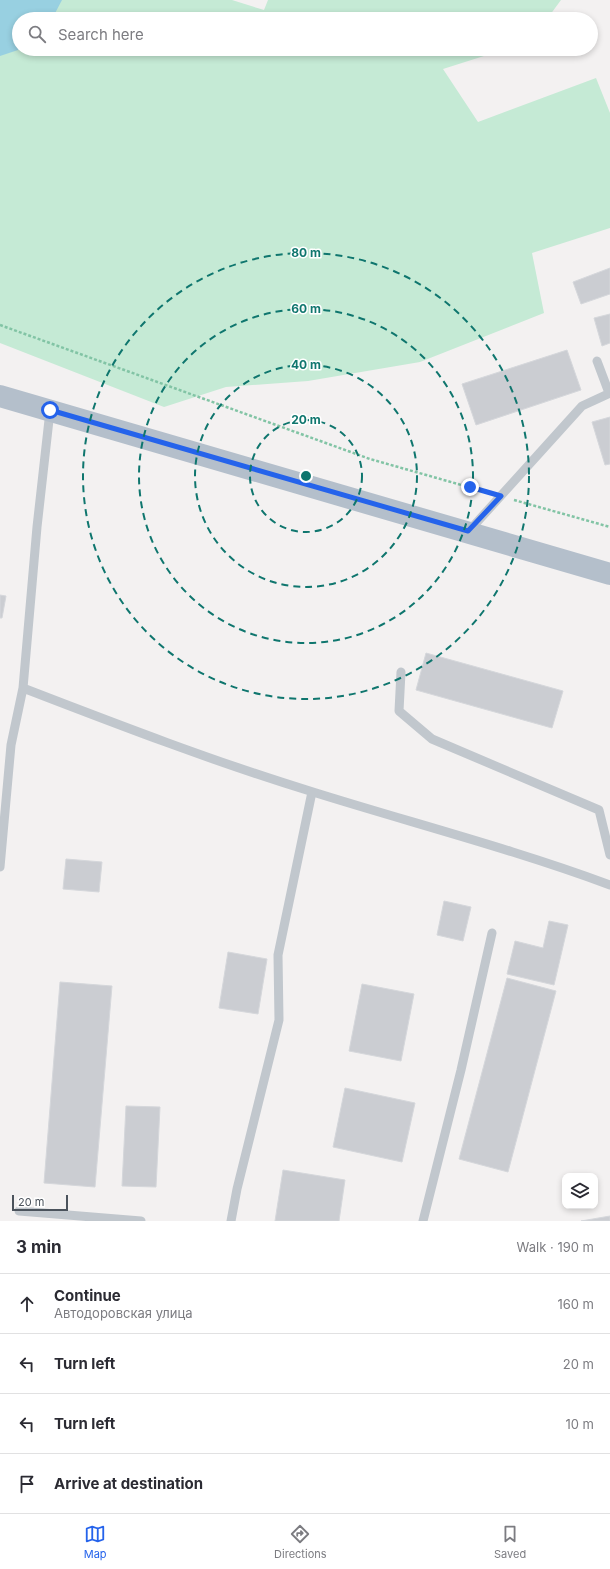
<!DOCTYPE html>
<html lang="en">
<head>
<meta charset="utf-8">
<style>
	body { margin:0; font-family:Inter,sans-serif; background:#f2f2f3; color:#2b2b33 }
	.controls { position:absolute; right:12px; bottom:12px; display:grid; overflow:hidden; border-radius:8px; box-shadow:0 2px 6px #0003 }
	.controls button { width:36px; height:36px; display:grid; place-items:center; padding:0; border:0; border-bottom:1px solid #e1e1e2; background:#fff; color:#2b2b33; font:20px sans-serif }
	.scale { position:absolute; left:12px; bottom:10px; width:56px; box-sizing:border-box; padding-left:4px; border:2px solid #4b535c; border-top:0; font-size:11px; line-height:14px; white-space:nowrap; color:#4b535c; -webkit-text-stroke:3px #fff; paint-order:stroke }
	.stop { position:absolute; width:12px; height:12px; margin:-9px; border:3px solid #2563eb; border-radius:50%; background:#fff }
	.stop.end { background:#2563eb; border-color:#fff; box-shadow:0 1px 4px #0008 }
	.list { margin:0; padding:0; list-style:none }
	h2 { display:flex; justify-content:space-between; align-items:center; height:52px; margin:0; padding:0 16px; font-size:17px }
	h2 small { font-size:13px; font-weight:400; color:#7c7c81 }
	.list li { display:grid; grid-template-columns:26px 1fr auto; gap:12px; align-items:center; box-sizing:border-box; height:60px; padding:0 16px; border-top:1px solid #e1e1e2 }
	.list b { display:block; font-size:15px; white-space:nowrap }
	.list p { margin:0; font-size:13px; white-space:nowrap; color:#7c7c81 }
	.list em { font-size:13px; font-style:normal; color:#7c7c81 }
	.icon { flex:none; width:22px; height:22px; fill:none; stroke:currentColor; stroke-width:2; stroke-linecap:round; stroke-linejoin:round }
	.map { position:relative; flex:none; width:610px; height:1221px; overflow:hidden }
	.search { position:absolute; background:#fff; box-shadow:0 2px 6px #0003; left:12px; right:12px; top:12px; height:44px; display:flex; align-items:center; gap:10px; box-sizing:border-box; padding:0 14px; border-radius:22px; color:#7c7c81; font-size:15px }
	.sheet { height:292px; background:#fff }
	nav { display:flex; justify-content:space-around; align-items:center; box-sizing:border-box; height:56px; border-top:1px solid #e1e1e2; background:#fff; font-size:11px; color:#7c7c81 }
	nav a { display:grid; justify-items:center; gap:2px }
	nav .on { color:#2563eb }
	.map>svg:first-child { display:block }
	.green { fill:#c5ead5 }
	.water { fill:#98d0e1 }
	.building { fill:#cbcdd2; stroke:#d5d7db }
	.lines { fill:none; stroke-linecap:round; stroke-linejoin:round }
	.path { stroke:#82c4a5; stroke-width:2.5; stroke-dasharray:3 2; stroke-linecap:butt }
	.service { stroke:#c1c7cd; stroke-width:9 }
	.primary { stroke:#b4bfcb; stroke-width:22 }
	.route { stroke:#2563eb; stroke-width:5 }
	.ring { fill:none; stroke:#0f766e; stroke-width:2; stroke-dasharray:7 5 }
	.centre { fill:#0f766e; stroke:#fff; stroke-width:2 }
	.ring-label { font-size:12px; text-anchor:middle; font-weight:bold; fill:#0f766e; stroke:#fff; stroke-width:3; stroke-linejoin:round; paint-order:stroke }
</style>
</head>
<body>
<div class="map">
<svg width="610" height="1221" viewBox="0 0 610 1221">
	<rect width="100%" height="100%" fill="#f3f1f1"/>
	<path class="green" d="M 0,0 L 232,0 L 264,10 L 268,0 L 561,0 L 547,19 L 19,19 L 19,49 L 506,49 L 443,69 L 478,122 L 596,78 L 610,113 L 610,228 L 532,253 L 544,313 L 420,362 L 308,381 L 226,387 L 164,407 L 0,343 Z"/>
	<path class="water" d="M 0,0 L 62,0 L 52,19 L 19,19 L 19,49 L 21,49 L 0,56 Z"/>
	<path class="building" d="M 610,268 L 610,294 L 581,304 L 573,282 Z
		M 610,314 L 610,343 L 602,346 L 594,318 Z
		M 567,350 L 581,390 L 476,425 L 462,384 Z
		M 610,417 L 610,464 L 605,465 L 592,422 Z
		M 0,595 L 6,596 L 2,618 L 0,618 Z
		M 426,653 L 563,691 L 552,728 L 416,690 Z
		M 66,859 L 102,862 L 99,892 L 63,889 Z
		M 444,901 L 471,907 L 463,941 L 437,935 Z
		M 549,921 L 568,925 L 554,985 L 507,974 L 515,941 L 543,948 Z
		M 228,952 L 267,959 L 258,1014 L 219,1008 Z
		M 507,978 L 556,991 L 508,1172 L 459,1159 Z
		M 60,982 L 112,986 L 95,1187 L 44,1183 Z
		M 362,984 L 414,994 L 401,1061 L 349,1051 Z
		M 345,1088 L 415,1103 L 402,1162 L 333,1147 Z
		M 126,1106 L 160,1107 L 156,1187 L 122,1186 Z
		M 283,1170 L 345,1180 L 339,1221 L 275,1221 Z
		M 610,1216 L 610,1221 L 581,1221 Z"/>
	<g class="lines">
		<path class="path" d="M 0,325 L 370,459 L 486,492
			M 514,500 L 610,527"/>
		<path class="service" d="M 597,361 L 609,393
			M 469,531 L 582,406 L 610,393
			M 401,672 L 399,711 L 432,739 L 599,810 L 610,855
			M 23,688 C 119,725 215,762 313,792 C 412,823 513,849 610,885
			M 0,867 L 11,745 L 23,688 L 37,527 L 50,411
			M 19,1211 L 141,1221
			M 231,1221 L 237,1189 L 279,1020 L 278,955 L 312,792
			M 423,1221 L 461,1070 L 492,933"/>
		<path class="primary" d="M 0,396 L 610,574"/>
	</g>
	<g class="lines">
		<path class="route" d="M 50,410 L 468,531 L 501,496 L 470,487"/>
	</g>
	<g class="ring">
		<circle cx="306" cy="476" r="56"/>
		<circle cx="306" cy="476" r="111"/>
		<circle cx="306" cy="476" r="167"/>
		<circle cx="306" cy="476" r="223"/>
	</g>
	<circle cx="306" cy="476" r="6" class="centre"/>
	<g class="ring-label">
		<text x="306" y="257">80 m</text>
		<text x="306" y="313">60 m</text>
		<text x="306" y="369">40 m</text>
		<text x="306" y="424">20 m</text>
	</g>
</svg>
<div class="controls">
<button><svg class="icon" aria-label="layers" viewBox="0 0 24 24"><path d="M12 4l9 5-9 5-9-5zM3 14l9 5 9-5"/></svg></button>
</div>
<div class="scale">20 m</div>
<div class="stop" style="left:50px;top:410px"></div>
<div class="stop end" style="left:470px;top:487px"></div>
<div class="search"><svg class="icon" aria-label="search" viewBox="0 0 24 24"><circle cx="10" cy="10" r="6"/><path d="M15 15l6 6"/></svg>Search here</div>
</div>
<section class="sheet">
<h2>3 min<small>Walk · 190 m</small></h2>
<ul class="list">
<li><svg class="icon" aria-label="ahead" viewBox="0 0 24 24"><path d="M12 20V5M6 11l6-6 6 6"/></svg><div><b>Continue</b><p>Автодоровская улица</p></div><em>160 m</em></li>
<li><svg class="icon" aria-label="left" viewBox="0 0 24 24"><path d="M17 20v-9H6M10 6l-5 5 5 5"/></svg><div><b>Turn left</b></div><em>20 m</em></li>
<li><svg class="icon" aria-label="left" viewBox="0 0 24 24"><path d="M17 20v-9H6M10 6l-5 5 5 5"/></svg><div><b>Turn left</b></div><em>10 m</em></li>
<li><svg class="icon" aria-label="arrive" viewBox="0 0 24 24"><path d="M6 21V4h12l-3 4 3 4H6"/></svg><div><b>Arrive at destination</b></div></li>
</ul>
</section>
<nav>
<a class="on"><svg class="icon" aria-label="map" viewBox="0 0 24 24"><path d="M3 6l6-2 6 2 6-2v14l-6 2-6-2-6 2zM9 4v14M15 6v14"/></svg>Map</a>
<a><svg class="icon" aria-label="directions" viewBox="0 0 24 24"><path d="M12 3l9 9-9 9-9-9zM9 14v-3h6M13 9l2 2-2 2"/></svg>Directions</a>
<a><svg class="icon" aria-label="saved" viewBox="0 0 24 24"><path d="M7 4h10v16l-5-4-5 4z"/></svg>Saved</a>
</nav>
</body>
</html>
